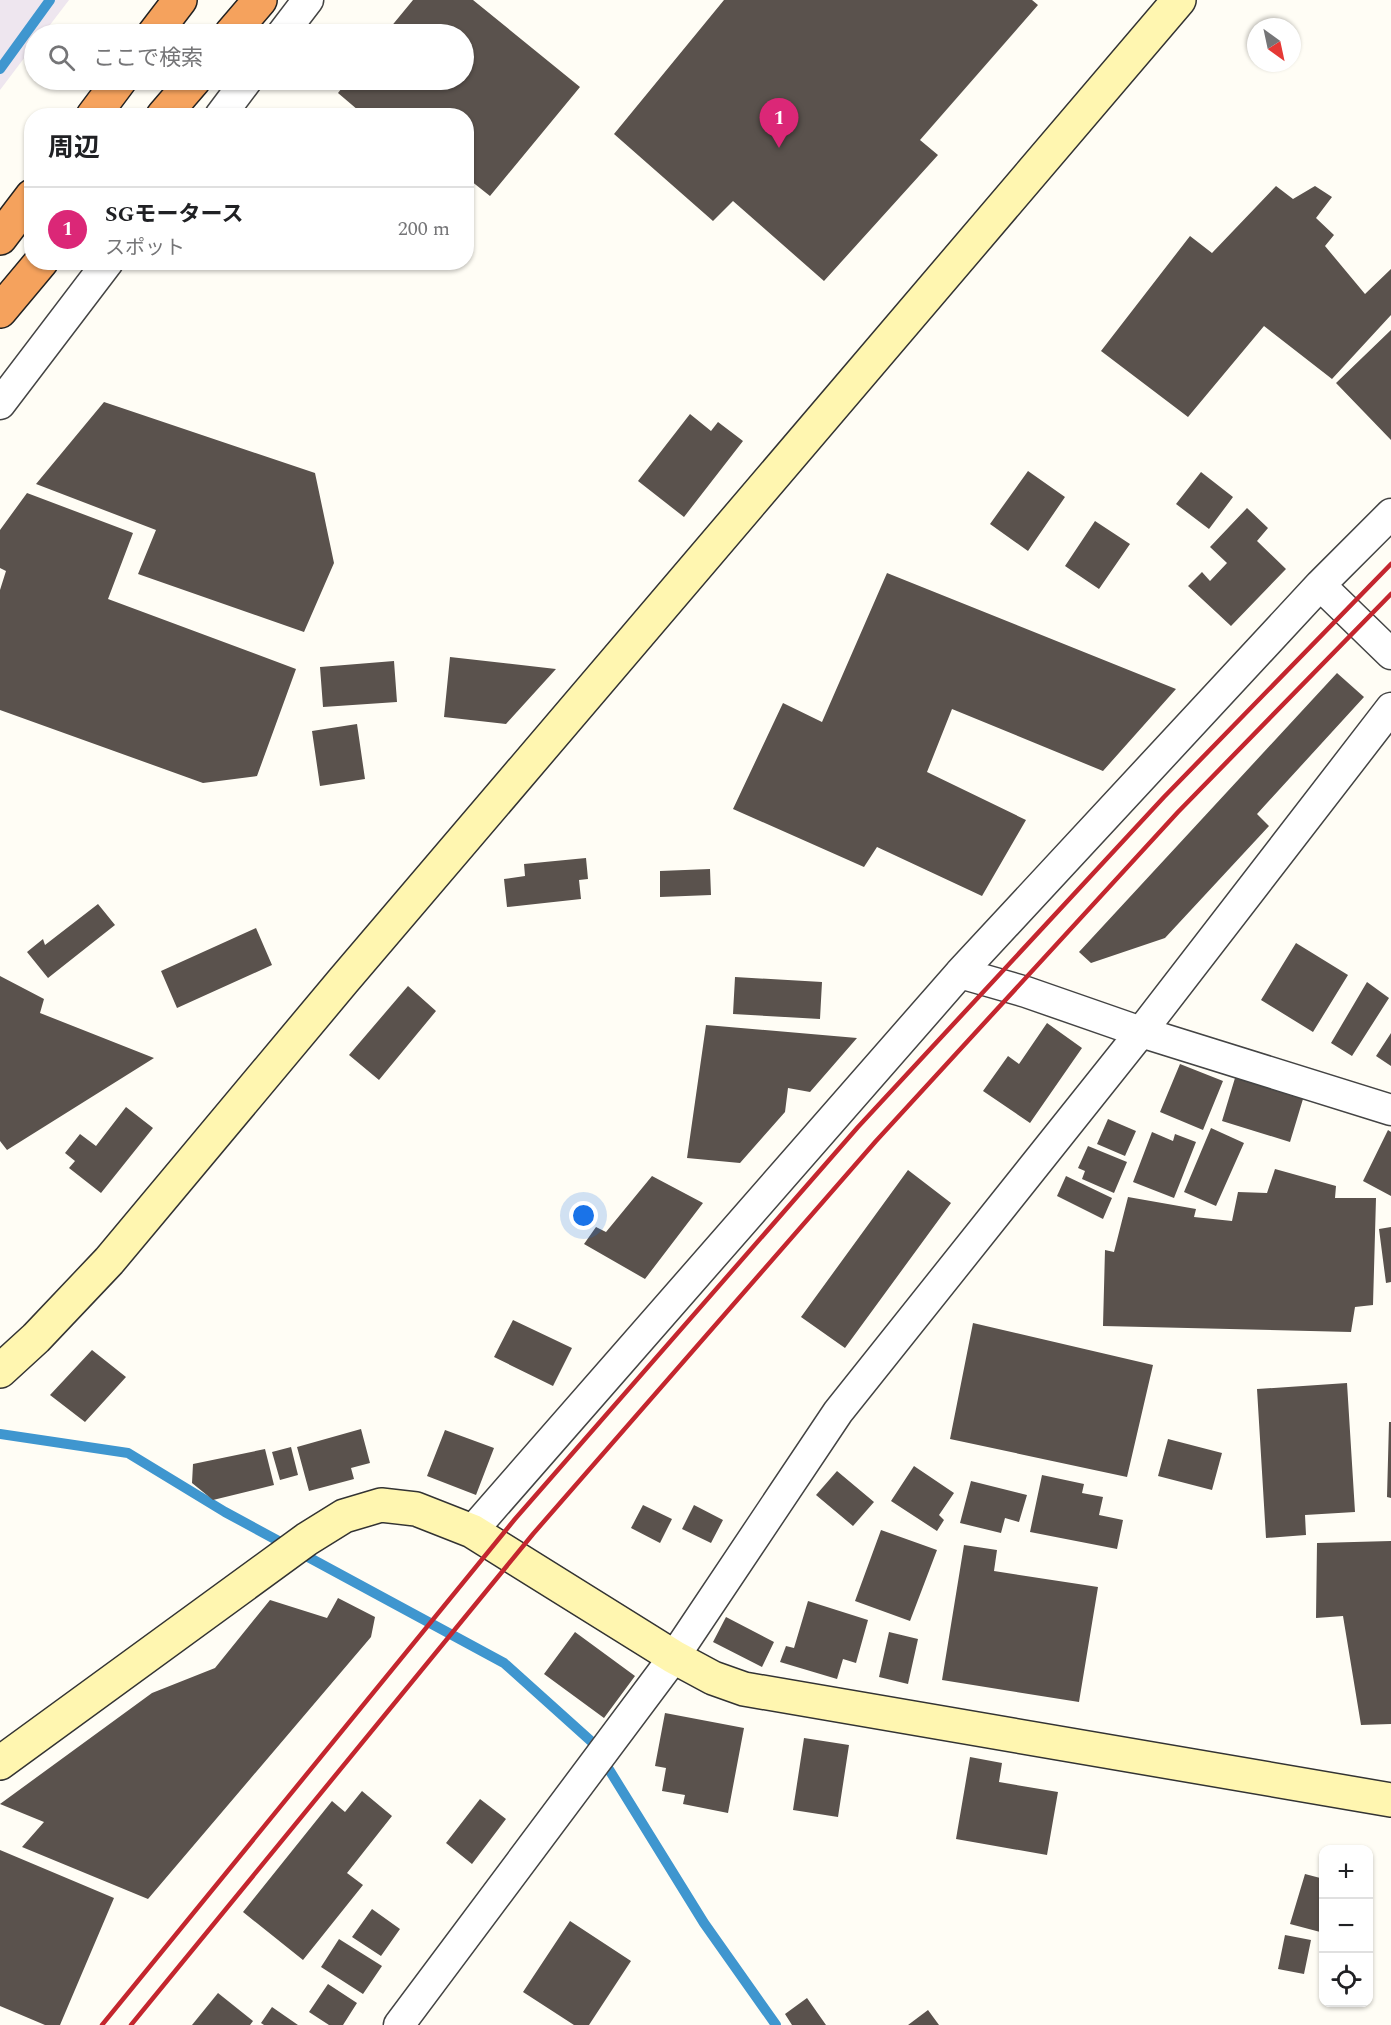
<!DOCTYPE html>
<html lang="ja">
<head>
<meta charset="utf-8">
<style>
	body { margin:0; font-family:Spectral,"Noto Sans JP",serif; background:#f2f2f2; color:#202124 }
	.controls { position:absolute; right:18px; bottom:18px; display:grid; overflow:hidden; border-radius:12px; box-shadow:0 2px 4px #0004 }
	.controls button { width:54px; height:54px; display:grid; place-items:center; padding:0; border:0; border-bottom:2px solid #e0e0e0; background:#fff; color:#202124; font:30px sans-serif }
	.compass { position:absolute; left:1247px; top:18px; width:54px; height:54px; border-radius:50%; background:#fff; box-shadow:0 2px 4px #0004; rotate:147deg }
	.you { position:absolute; left:584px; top:1216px; width:21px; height:21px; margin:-15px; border:4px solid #fff; border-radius:50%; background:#1a73e8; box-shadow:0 0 0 9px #1a73e833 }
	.badge { display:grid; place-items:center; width:39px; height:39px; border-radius:50%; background:#db2777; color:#fff; font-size:20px; font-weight:700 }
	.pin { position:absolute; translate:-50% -50px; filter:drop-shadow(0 2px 3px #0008) }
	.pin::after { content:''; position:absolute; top:32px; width:21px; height:18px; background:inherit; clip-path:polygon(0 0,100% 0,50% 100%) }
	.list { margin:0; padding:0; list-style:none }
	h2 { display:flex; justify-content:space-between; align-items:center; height:78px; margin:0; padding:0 24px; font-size:26px }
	h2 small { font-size:20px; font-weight:400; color:#757577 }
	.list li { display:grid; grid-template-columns:39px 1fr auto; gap:18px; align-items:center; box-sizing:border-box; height:84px; padding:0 24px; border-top:2px solid #e0e0e0 }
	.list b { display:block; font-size:22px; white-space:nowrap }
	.list p { margin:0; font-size:20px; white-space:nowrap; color:#757577 }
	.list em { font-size:20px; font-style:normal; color:#757577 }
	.icon { flex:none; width:33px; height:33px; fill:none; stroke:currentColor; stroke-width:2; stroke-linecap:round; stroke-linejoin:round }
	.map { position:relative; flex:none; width:1391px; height:2025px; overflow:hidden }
	.search { position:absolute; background:#fff; box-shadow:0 2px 4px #0004; left:24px; top:24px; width:450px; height:66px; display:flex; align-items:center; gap:15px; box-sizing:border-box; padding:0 21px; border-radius:33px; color:#757577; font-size:22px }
	.panel { position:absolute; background:#fff; box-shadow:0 2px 4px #0004; left:24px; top:108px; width:450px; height:162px; border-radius:24px }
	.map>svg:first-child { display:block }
	.industrial { fill:#eee6ef }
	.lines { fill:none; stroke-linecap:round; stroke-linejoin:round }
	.stream { stroke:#3f96cf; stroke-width:10 }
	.building { fill:#5a524d }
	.street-casing { stroke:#444; stroke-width:33 }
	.secondary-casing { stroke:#333; stroke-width:36 }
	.highway-casing { stroke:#222; stroke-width:36 }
	.street { stroke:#fff; stroke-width:30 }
	.secondary { stroke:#fff6b0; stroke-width:33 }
	.highway { stroke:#f5a25d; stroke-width:33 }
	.rail { stroke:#c4262e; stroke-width:4.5 }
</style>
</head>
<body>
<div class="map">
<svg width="1391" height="2025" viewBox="0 0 1391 2025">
	<rect width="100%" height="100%" fill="#fffdf5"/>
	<path class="industrial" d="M 0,0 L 69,0 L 43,34 L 34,34 L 34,45 L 0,90 Z"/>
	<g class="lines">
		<path class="stream" d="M 0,69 L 50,0
			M 0,1434 L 128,1453 L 225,1512 L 504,1663 L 592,1742 L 704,1923 L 776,2025"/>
	</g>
	<path class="building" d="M 413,0 L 473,0 L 580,87 L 490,196 L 466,177 L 466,116 L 365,116 L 338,93 L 348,80 L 464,80 L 464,34 L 385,34 Z
		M 724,0 L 1032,0 L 1038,5 L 920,140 L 938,155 L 824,281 L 733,201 L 713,221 L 614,134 Z
		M 1276,186 L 1293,199 L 1315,186 L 1332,197 L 1316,218 L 1334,235 L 1325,246 L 1365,294 L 1391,269 L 1391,315 L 1332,379 L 1264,326 L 1188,417 L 1101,351 L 1190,236 L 1212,253 Z
		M 1391,330 L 1391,440 L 1336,383 Z
		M 104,402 L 315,473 L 334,563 L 304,632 L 138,574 L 156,530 L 36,484 Z
		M 690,414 L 711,431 L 718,422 L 743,441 L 684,517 L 638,481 Z
		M 1028,471 L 1065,497 L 1028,551 L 990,524 Z
		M 1201,472 L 1233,497 L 1209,529 L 1176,504 Z
		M 27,493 L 133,533 L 108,599 L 296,669 L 257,776 L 203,783 L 0,710 L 0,590 L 6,571 L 0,568 L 0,530 Z
		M 1247,508 L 1268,528 L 1257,541 L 1286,569 L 1231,626 L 1188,586 L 1202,572 L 1210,581 L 1227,563 L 1210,547 Z
		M 1095,521 L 1130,544 L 1099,589 L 1065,566 Z
		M 887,573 L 1176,689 L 1103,771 L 952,709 L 927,772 L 1026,820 L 982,896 L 877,847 L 864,867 L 733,809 L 783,703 L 822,722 Z
		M 450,657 L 556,669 L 506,724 L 444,717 Z
		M 394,661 L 397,702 L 323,707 L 320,667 Z
		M 1337,673 L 1364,697 L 1257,814 L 1269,826 L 1165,938 L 1091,963 L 1079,952 Z
		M 357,724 L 365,779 L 320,786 L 312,731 Z
		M 586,858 L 588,879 L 579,880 L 581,899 L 507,907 L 504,879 L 525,876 L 524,864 Z
		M 710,869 L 711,895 L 660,897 L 660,871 Z
		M 98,904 L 115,925 L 48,978 L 27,952 L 43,939 L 45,945 Z
		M 256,928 L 272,965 L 177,1008 L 161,971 Z
		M 1296,943 L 1348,975 L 1313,1032 L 1261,1000 Z
		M 0,976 L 44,999 L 40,1013 L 154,1058 L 7,1150 L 0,1141 Z
		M 735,977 L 822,982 L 820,1019 L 733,1014 Z
		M 1367,982 L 1389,998 L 1352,1056 L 1331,1043 Z
		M 408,986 L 436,1011 L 379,1080 L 349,1055 Z
		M 1047,1023 L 1082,1048 L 1030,1123 L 983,1091 L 1008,1056 L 1019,1064 Z
		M 706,1025 L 857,1038 L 810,1092 L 788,1088 L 785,1112 L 740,1163 L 687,1158 Z
		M 1391,1033 L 1391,1066 L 1376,1056 Z
		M 1180,1064 L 1223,1081 L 1203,1130 L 1160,1112 Z
		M 1235,1078 L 1303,1099 L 1290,1142 L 1222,1121 Z
		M 126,1107 L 153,1128 L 101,1193 L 69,1168 L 75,1161 L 65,1153 L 80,1134 L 96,1146 Z
		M 1108,1119 L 1136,1131 L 1125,1156 L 1097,1144 Z
		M 1211,1128 L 1244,1143 L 1216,1206 L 1184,1192 Z
		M 1388,1130 L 1391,1132 L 1391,1196 L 1363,1181 Z
		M 1152,1132 L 1173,1141 L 1175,1134 L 1196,1142 L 1174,1198 L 1133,1182 Z
		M 1088,1146 L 1127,1162 L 1114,1193 L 1082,1179 L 1085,1171 L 1078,1168 Z
		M 1275,1169 L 1336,1186 L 1335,1198 L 1376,1198 L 1373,1305 L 1355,1307 L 1351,1332 L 1103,1326 L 1105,1250 L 1114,1252 L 1128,1197 L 1196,1209 L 1194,1217 L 1232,1221 L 1238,1192 L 1267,1193 Z
		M 908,1170 L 951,1203 L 845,1348 L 801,1317 Z
		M 652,1176 L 703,1203 L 645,1279 L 584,1244 L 596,1227 L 606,1232 Z
		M 1066,1176 L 1112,1198 L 1103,1219 L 1057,1196 Z
		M 1391,1227 L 1391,1282 L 1386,1283 L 1379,1229 Z
		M 513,1320 L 572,1348 L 553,1386 L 494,1357 Z
		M 973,1323 L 1153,1365 L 1127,1477 L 950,1439 Z
		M 92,1350 L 126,1377 L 85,1422 L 50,1395 Z
		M 1347,1383 L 1355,1512 L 1305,1515 L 1306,1535 L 1266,1538 L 1257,1389 Z
		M 1389,1422 L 1391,1422 L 1391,1498 L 1387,1497 Z
		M 361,1429 L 370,1463 L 351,1468 L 354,1479 L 309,1491 L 297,1447 Z
		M 445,1430 L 494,1448 L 476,1495 L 427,1476 Z
		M 1168,1439 L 1222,1453 L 1212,1490 L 1158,1476 Z
		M 291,1447 L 298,1475 L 280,1480 L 272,1452 Z
		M 265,1449 L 274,1485 L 213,1500 L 192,1483 L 193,1464 Z
		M 914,1466 L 954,1493 L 939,1515 L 944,1520 L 937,1531 L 891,1501 Z
		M 837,1471 L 874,1502 L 853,1526 L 816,1495 Z
		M 1042,1475 L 1084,1484 L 1082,1493 L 1103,1497 L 1099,1515 L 1123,1520 L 1117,1549 L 1030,1532 Z
		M 971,1481 L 1027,1495 L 1019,1522 L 1005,1518 L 1001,1533 L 960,1523 Z
		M 643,1505 L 672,1519 L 660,1543 L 631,1528 Z
		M 694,1505 L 723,1520 L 711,1543 L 682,1529 Z
		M 881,1530 L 937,1550 L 910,1621 L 855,1601 Z
		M 1391,1541 L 1391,1724 L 1361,1725 L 1343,1616 L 1316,1618 L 1317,1543 Z
		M 964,1545 L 997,1550 L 994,1571 L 1098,1587 L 1079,1702 L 942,1680 Z
		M 338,1598 L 375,1617 L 371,1637 L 148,1899 L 22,1847 L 44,1822 L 0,1804 L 152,1693 L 215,1668 L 270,1600 L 327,1618 Z
		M 808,1601 L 868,1620 L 856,1663 L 843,1659 L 837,1679 L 780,1662 L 786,1646 L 794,1648 Z
		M 726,1617 L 774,1642 L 762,1667 L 713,1642 Z
		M 575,1632 L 635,1676 L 604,1718 L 544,1674 Z
		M 889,1632 L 918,1639 L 908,1684 L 879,1677 Z
		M 665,1713 L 744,1728 L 728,1813 L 683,1804 L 685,1795 L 662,1791 L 666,1768 L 655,1766 Z
		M 804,1738 L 849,1745 L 838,1817 L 793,1810 Z
		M 970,1757 L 1002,1763 L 999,1782 L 1058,1792 L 1047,1855 L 956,1839 Z
		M 362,1791 L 392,1816 L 347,1873 L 363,1885 L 303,1960 L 243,1912 L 332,1801 L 345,1812 Z
		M 480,1799 L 506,1819 L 472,1864 L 446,1843 Z
		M 0,1850 L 114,1898 L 60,2025 L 45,2025 L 0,2006 Z
		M 1305,1874 L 1324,1879 L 1324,1933 L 1290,1924 Z
		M 372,1909 L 400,1929 L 381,1956 L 352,1937 Z
		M 570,1921 L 631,1961 L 589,2025 L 574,2025 L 523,1992 Z
		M 1285,1935 L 1311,1940 L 1304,1974 L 1278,1969 Z
		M 339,1939 L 382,1966 L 363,1994 L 321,1967 Z
		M 328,1984 L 357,2003 L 343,2025 L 329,2025 L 309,2012 Z
		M 218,1993 L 253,2021 L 250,2025 L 192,2025 Z
		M 807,1998 L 826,2025 L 792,2025 L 785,2014 Z
		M 272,2007 L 298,2025 L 264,2025 L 261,2023 Z
		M 928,2010 L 939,2025 L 908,2025 Z"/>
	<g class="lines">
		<defs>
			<path id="street" d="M 282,34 L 308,0
				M 220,116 L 247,80
				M 0,404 L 108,262
				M 1320,585 L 1391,654
				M 960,973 L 1026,992 L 1141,1032 L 1391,1110
				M 472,1531 L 960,973 L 1320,585 L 1391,514
				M 399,2025 L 674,1657 L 838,1412 L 1141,1032 L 1391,708"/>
			<path id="secondary" d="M 0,1371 L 36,1338 L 109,1261 L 343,981 L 1179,0
				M 0,1763 L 307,1539 L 344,1516 L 381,1505 L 416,1509 L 472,1531 L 674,1657 L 713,1678 L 744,1689 L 1391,1800"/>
			<path id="highway" d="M 154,34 L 180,0
				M 231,34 L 260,0
				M 93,116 L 120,80
				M 163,116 L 194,80
				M 0,238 L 32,196
				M 0,311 L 41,262"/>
		</defs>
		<use href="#street" class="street-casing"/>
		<use href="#secondary" class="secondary-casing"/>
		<use href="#highway" class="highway-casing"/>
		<use href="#street" class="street"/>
		<use href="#secondary" class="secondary"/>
		<use href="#highway" class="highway"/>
		<path class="rail" d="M 102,2025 L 515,1519 L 858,1127 L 1164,797 L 1391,564
			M 131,2025 L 533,1534 L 876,1141 L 1178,812 L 1391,594"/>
	</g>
</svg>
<div class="controls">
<button>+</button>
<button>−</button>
<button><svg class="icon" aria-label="locate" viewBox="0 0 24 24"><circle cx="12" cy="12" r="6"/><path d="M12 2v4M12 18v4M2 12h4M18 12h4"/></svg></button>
</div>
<svg class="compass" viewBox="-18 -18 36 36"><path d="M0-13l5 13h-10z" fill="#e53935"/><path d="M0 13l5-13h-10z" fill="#757577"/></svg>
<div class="you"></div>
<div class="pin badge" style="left:779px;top:148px">1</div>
<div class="search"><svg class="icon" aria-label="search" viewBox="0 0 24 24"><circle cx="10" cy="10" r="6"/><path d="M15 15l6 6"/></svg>ここで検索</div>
<section class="panel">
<h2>周辺<small></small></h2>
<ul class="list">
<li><span class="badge">1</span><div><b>SGモータース</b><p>スポット</p></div><em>200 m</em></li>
</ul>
</section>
</div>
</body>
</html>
